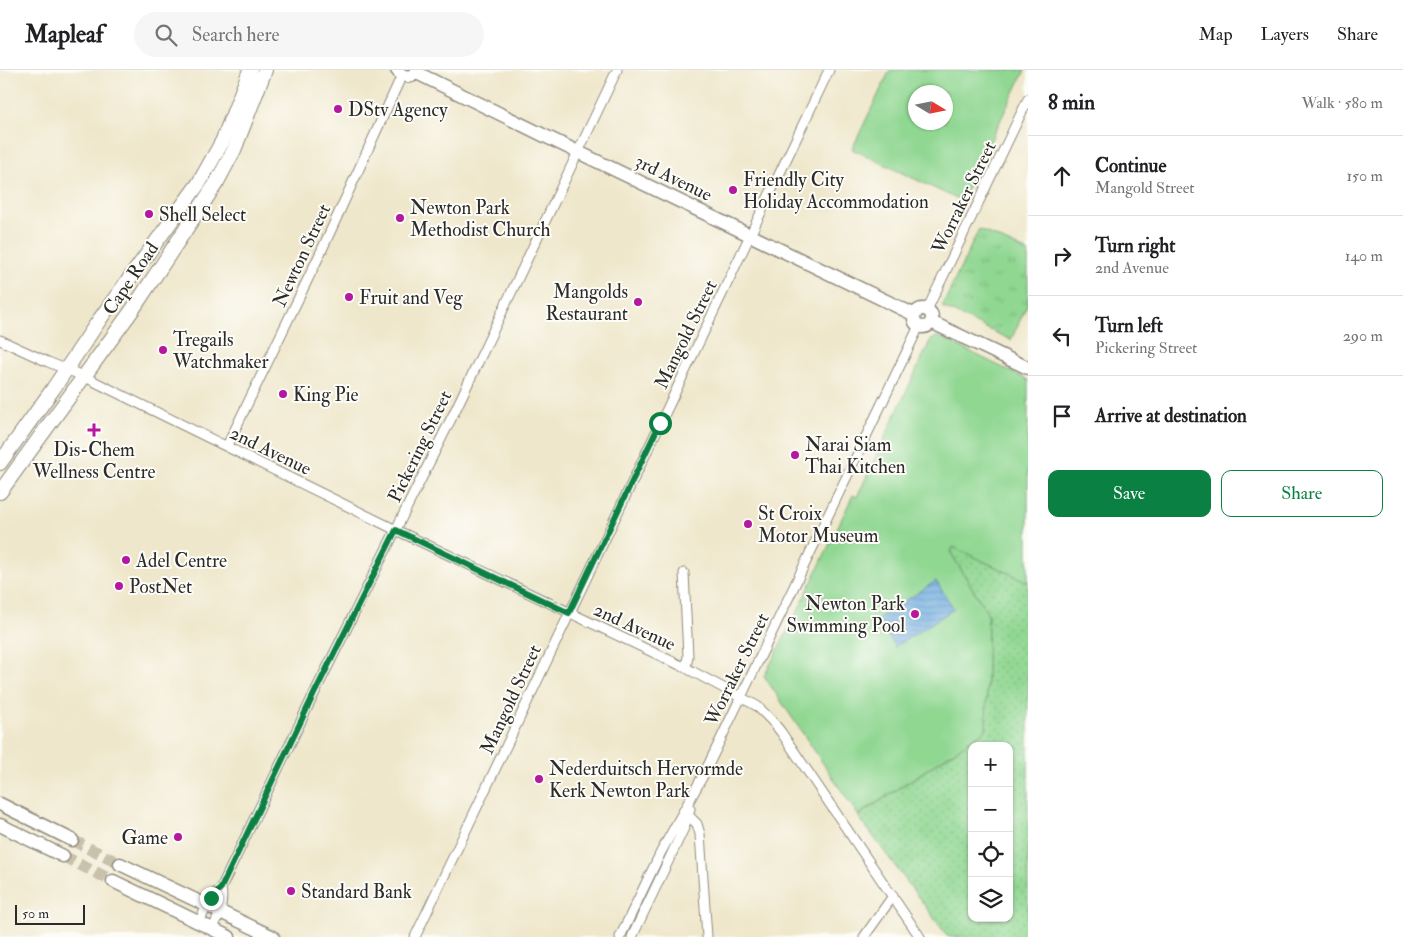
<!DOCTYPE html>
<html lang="en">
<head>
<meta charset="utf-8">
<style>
	body { margin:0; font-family:"IM FELL Double Pica",serif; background:#f6f6f6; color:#202124 }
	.controls { position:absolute; right:15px; bottom:15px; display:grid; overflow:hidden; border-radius:10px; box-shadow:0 1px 4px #0004 }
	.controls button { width:45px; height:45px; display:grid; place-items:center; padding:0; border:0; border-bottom:1px solid #e0e0e0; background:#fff; color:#202124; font:25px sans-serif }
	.compass { position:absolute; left:908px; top:15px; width:45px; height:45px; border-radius:50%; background:#fff; box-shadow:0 1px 4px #0004; rotate:100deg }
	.scale { position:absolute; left:15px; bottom:12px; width:70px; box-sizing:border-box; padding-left:5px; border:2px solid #2b2b2b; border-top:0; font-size:14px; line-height:18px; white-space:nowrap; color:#2b2b2b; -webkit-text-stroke:4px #fdfcf7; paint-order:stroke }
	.stop { position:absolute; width:15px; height:15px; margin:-11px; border:4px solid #0b8043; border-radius:50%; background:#fff }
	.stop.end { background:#0b8043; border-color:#fff; box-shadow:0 1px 5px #0008 }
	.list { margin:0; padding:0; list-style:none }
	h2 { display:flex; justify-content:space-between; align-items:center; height:65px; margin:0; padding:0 20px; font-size:21px }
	h2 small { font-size:16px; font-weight:400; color:#757577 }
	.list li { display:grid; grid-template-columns:32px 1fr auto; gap:15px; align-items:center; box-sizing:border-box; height:80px; padding:0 20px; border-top:1px solid #e0e0e0 }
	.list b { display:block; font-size:19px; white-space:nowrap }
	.list p { margin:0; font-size:16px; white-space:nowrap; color:#757577 }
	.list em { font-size:16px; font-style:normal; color:#757577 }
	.actions { display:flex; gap:10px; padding:15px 20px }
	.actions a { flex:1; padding:11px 0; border:1px solid #0b8043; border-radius:10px; text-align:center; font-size:18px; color:#0b8043 }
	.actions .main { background:#0b8043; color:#fff }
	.icon { flex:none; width:28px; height:28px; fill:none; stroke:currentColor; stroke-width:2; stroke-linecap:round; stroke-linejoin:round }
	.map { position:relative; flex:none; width:1028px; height:867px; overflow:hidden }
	header { display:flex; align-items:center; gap:30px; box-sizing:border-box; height:70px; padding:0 25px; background:#fff; border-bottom:1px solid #e0e0e0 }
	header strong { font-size:24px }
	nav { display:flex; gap:28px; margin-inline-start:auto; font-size:18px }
	.search { width:350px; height:45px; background:#f6f6f6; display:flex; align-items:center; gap:12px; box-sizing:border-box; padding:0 18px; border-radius:28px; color:#757577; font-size:19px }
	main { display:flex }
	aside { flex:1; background:#fff }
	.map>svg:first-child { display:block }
	.grass { fill:url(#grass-dots); stroke:#5e815e; fill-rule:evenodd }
	.park { fill:url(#park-tufts); stroke:#5e815e }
	.garden { fill:#90d792; stroke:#5e815e; fill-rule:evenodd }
	.water { fill:url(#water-rules); stroke:#4c6c86 }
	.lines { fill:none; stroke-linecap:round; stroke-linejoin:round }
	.secondary-tunnel { stroke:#c8c1ab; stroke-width:12; stroke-dasharray:12 6; stroke-linecap:butt }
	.street-casing { stroke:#8d897b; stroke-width:11 }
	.secondary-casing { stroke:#8d897b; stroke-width:15 }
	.primary-casing { stroke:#8d897b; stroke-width:16 }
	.street { stroke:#fff; stroke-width:9 }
	.secondary { stroke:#fff; stroke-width:12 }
	.primary { stroke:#fff; stroke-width:14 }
	.route { stroke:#0b8043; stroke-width:6 }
	.poi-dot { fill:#b5179e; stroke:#fdfcf7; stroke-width:2 }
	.labels { text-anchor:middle; stroke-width:4; stroke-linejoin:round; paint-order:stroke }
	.poi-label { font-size:19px; fill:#2b2b2b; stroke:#fdfcf7; text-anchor:start }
	.street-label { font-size:19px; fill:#2b2b2b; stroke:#fdfcf7 }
</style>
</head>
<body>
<header>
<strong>Mapleaf</strong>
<div class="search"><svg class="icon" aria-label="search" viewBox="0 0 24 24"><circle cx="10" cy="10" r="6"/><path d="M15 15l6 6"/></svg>Search here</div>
<nav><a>Map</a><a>Layers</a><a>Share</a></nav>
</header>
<main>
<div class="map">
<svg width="1028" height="867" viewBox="0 0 1028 867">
	<defs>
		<pattern id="grass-dots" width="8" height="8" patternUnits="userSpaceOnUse" patternTransform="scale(1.25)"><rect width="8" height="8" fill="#90d792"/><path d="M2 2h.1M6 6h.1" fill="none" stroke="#7cb97e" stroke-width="1.8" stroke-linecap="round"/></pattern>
		<pattern id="park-tufts" width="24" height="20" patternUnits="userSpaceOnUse" patternTransform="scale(1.25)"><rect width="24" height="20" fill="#90d792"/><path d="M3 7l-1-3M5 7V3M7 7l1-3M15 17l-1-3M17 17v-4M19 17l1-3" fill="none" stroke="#7cb97e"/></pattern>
		<pattern id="water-rules" width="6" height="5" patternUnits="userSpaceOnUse" patternTransform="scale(1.25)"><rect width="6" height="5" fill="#6eace1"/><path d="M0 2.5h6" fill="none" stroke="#5b8cb7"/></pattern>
	</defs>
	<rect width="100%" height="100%" fill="#fdfcf7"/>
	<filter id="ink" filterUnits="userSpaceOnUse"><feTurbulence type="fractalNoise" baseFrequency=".02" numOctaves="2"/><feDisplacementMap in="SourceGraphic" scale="10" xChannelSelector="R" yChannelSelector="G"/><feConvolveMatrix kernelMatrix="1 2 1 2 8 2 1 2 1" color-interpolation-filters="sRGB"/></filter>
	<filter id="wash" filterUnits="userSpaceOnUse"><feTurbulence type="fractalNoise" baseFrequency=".0096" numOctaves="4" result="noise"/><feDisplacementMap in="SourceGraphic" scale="20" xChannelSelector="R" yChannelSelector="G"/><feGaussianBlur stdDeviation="1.12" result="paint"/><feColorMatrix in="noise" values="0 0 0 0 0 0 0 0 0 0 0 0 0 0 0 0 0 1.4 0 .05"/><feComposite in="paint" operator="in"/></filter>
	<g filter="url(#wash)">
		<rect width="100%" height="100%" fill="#efe7cb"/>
		<path class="grass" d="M 953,477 L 1028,512 L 1028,867 L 948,867 L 858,746 L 986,660 L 988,544 L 951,483 ZM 972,676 L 1009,676 L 1009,848 L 972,848 Z"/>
		<path class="park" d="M 979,159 L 1028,182 L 1028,233 L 1011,270 L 942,237 Z"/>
		<path class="garden" d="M 890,0 L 1025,0 L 961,131 L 852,79 ZM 916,22 L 946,22 L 946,52 L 916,52 Z
			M 938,266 L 1028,310 L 1028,512 L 953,477 L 951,483 L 988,544 L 986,660 L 858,745 L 764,606 L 793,551 L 853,425 L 857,427 L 930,271 Z"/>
		<path class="water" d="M 936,511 L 954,539 L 895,577 L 877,549 Z"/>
	</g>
	<g filter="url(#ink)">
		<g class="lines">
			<path class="secondary-tunnel" d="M 72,770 L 120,794
				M 63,786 L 113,811"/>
			<defs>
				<path id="street" d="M 927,240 L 1028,29
					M 0,270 L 48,292 L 83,306 L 396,460 L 686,598 L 757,636 L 773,652 L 781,662 L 920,867
					M 227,376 L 320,184 L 402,5
					M 684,503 L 688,586 L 686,598
					M 684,741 L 697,754 L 700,764 L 707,867
					M 199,852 L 211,828 L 221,818 L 314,624 L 454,343 L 617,0
					M 213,859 C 219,845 224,833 221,818
					M 415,867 L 829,0
					M 620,867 L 661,782 L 705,702 L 919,256
					M 632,867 L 684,758 L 690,739
					M 864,867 L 893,826"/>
				<path id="secondary" d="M 397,0 C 403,8 412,9 418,0
					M 417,3 L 549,68 L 915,245
					M914 248a9 9 0 1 1 18 0a9 9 0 1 1-18 0Z
					M 931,252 L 1028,298
					M 0,734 L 72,770
					M 0,755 L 63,786
					M 120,794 L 273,867
					M 113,811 L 229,867"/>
				<path id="primary" d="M 0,393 L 53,319 L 100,249 L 199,113 L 222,72 L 232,47 L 250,0
					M 0,422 L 133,239 L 217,112 L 234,80 L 265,0"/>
			</defs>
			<use href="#street" class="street-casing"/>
			<use href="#secondary" class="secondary-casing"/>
			<use href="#primary" class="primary-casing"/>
			<use href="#street" class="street"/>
			<use href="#secondary" class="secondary"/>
			<use href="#primary" class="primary"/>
		</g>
	</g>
	<g class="lines" filter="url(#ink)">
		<path class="route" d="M 211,828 L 221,818 L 314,624 L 396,460 L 569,543 L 660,353"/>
	</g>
	<g class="poi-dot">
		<circle cx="338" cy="39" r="5"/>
		<circle cx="733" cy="120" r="5"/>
		<circle cx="149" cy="144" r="5"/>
		<circle cx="400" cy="148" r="5"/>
		<circle cx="349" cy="227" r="5"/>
		<circle cx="638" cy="232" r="5"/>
		<circle cx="163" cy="280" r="5"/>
		<circle cx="283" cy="324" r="5"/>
		<path d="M91.5 352.5h5v5h5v5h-5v5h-5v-5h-5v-5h5z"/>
		<circle cx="795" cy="385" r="5"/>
		<circle cx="748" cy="454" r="5"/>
		<circle cx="126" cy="490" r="5"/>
		<circle cx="119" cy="516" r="5"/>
		<circle cx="915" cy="544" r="5"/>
		<circle cx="539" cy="709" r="5"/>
		<circle cx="178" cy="767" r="5"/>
		<circle cx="291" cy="821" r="5"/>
	</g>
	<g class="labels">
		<g class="poi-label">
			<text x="348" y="46">DStv Agency</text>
			<text x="743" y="116">Friendly City<tspan x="743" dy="22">Holiday Accommodation</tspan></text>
			<text x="410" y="144">Newton Park<tspan x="410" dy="22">Methodist Church</tspan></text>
			<text x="159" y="151">Shell Select</text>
			<text x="628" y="228" text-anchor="end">Mangolds<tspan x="628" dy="22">Restaurant</tspan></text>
			<text x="359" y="234">Fruit and Veg</text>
			<text x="173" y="276">Tregails<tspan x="173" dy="22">Watchmaker</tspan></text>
			<text x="293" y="331">King Pie</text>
			<text x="805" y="381">Narai Siam<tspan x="805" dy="22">Thai Kitchen</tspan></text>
			<text x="94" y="386" text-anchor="middle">Dis-Chem<tspan x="94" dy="22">Wellness Centre</tspan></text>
			<text x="758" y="450">St Croix<tspan x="758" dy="22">Motor Museum</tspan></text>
			<text x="136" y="497">Adel Centre</text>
			<text x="129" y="523">PostNet</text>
			<text x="905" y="540" text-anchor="end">Newton Park<tspan x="905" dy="22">Swimming Pool</tspan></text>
			<text x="549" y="705">Nederduitsch Hervormde<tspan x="549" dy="22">Kerk Newton Park</tspan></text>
			<text x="168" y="774" text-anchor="end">Game</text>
			<text x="301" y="828">Standard Bank</text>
		</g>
		<g class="street-label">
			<text transform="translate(674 107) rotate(26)" y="7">3rd Avenue</text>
			<text transform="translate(963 127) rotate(-64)" y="7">Worraker Street</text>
			<text transform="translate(301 185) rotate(-65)" y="7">Newton Street</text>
			<text transform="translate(130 208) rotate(-56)" y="7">Cape Road</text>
			<text transform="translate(685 264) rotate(-64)" y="7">Mangold Street</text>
			<text transform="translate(419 376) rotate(-64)" y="7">Pickering Street</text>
			<text transform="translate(271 380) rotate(26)" y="7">2nd Avenue</text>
			<text transform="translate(635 556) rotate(25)" y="7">2nd Avenue</text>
			<text transform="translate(736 599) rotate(-64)" y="7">Worraker Street</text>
			<text transform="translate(510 629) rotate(-65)" y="7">Mangold Street</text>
		</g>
	</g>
</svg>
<div class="controls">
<button>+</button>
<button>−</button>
<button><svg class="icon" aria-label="locate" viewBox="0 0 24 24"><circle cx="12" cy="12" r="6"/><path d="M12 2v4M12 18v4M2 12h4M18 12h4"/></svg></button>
<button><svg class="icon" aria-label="layers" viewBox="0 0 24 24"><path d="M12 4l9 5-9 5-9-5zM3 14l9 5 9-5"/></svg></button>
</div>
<svg class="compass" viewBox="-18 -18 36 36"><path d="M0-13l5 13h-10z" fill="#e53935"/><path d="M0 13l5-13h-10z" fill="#757577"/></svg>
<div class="scale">50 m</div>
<div class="stop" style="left:660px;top:353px"></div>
<div class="stop end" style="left:211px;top:828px"></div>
</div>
<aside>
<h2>8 min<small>Walk · 580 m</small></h2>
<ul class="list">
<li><svg class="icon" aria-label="ahead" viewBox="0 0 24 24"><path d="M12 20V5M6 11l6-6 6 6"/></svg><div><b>Continue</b><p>Mangold Street</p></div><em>150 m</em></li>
<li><svg class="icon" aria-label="right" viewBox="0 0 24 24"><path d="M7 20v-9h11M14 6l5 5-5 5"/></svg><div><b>Turn right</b><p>2nd Avenue</p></div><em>140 m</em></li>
<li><svg class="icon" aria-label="left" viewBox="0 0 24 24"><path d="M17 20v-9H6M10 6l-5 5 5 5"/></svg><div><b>Turn left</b><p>Pickering Street</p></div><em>290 m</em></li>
<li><svg class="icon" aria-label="arrive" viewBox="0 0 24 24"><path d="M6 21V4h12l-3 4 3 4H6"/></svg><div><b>Arrive at destination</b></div></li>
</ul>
<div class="actions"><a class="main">Save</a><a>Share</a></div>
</aside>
</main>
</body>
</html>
